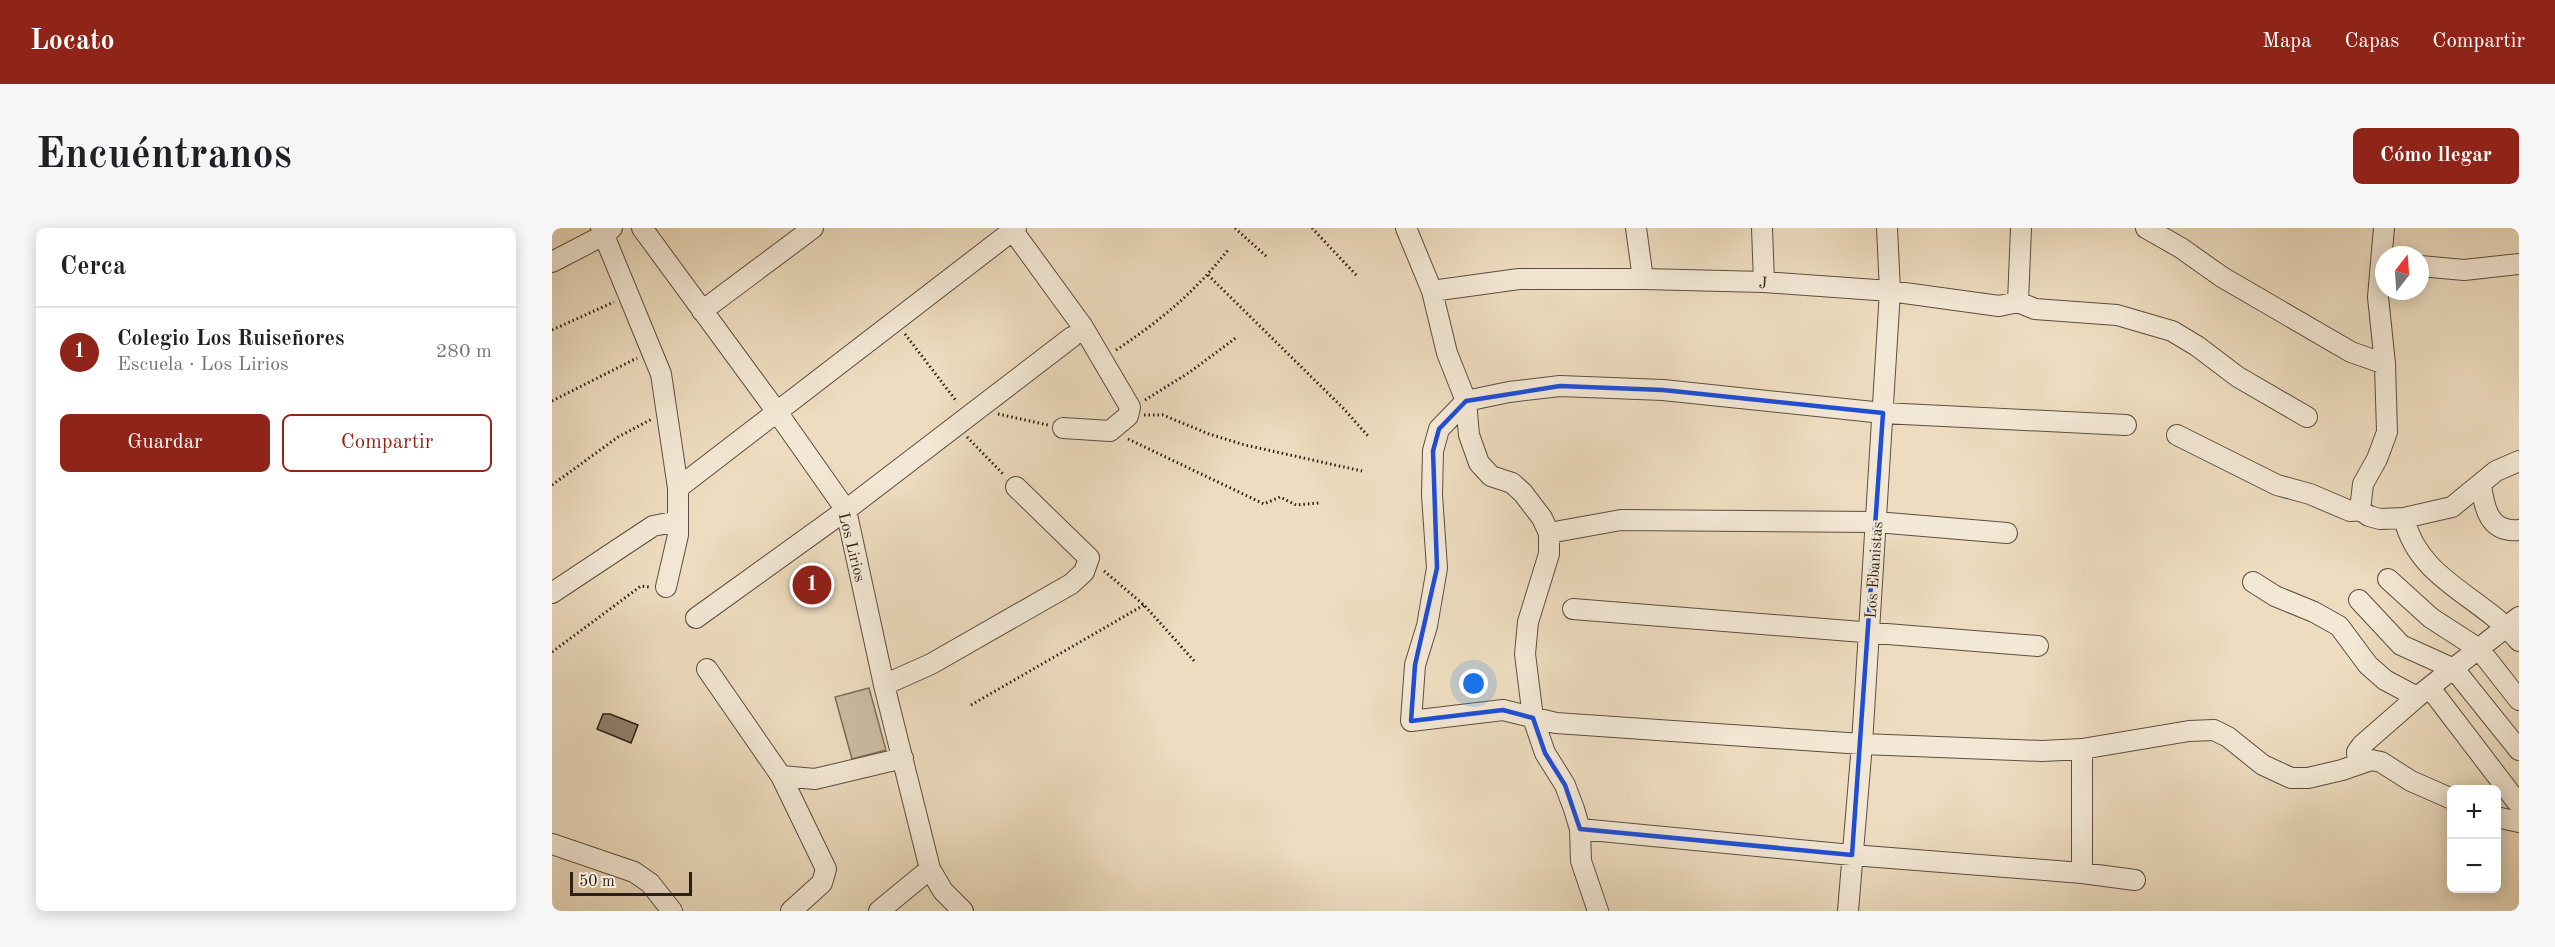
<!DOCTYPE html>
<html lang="es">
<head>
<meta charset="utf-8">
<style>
	body { margin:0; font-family:"Old Standard TT",serif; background:#f6f6f6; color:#202124 }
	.controls { position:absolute; right:18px; bottom:18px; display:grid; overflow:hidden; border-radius:9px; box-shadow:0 3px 15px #0003 }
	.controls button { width:54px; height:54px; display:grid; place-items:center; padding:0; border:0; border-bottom:2px solid #e0e0e0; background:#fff; color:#202124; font:30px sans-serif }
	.compass { position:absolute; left:1823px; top:18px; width:54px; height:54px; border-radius:50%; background:#fff; box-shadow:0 3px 15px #0003; rotate:17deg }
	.scale { position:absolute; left:18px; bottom:15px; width:122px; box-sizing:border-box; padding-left:6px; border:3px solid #2b1f16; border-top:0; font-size:16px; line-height:21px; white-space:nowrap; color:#2b1f16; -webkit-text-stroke:4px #f3e8d5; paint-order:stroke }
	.you { position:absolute; left:922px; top:456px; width:21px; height:21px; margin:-15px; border:4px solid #fff; border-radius:50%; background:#1a73e8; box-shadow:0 0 0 9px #1a73e833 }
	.badge { display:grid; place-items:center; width:39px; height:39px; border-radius:50%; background:#8f2418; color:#fff; font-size:20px; font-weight:700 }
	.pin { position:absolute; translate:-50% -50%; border:3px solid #fff; box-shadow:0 2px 6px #0006 }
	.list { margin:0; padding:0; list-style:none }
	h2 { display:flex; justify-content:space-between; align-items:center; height:78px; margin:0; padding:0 24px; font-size:26px }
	h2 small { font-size:20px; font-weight:400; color:#757577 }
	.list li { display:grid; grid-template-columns:39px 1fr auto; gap:18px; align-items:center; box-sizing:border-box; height:90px; padding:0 24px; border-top:2px solid #e0e0e0 }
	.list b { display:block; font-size:22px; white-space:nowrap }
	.list p { margin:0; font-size:20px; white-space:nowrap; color:#757577 }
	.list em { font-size:20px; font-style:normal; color:#757577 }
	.actions { display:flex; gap:12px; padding:18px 24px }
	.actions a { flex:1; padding:14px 0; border:2px solid #8f2418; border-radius:9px; text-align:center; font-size:21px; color:#8f2418 }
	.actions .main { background:#8f2418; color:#fff }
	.map { position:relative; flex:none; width:1967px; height:683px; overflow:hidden; border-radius:9px }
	header { display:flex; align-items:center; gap:36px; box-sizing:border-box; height:84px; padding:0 30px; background:#8f2418; color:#fff }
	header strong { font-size:28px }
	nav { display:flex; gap:33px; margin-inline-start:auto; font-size:21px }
	.intro { display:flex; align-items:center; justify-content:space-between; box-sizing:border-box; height:144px; padding:0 36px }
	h1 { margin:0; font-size:42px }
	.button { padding:15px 27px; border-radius:9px; background:#8f2418; color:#fff; font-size:21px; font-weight:700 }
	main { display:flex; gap:36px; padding:0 36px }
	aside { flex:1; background:#fff; border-radius:9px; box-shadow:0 3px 15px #0003 }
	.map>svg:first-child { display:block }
	.green { fill:#ccbca2; stroke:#7c6e5c; stroke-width:1.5 }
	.building { fill:#90816e; stroke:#2b1f16; stroke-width:1.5 }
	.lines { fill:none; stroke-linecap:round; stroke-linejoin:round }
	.minor-casing { stroke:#5c4e40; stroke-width:22 }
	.path { stroke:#2b1f16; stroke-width:3; stroke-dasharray:1.5 3; stroke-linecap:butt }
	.minor { stroke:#f3e8d5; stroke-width:20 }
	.marked { fill:none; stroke:#1d4ed8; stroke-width:4.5; stroke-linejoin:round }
	.labels { text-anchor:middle; stroke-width:4.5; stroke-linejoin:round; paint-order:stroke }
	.street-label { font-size:16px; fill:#2b1f16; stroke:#f3e8d5 }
</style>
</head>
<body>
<header>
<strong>Locato</strong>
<nav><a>Mapa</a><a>Capas</a><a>Compartir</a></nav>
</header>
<div class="intro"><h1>Encuéntranos</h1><a class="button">Cómo llegar</a></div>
<main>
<aside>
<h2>Cerca<small></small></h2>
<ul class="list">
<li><span class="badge">1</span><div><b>Colegio Los Ruiseñores</b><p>Escuela · Los Lirios</p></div><em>280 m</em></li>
</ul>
<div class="actions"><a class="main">Guardar</a><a>Compartir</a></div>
</aside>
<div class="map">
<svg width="1967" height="683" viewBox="0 0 1967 683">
	<rect width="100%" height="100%" fill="#eddcbf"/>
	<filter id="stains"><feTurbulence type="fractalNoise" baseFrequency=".00333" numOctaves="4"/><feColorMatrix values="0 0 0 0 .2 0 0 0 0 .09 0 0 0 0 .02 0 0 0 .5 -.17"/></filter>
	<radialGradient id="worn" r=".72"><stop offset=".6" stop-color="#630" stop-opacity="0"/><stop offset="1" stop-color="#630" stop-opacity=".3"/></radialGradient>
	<path class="green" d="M 317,460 L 334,522 L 300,531 L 283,469 Z"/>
	<path class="building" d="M 51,486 L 58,486 L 86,497 L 79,515 L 45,501 Z"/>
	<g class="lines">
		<defs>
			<path id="minor" d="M 49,0 L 109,146 L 126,260 L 126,307 L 114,359
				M 90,0 L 225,184 L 294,282 L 332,457 L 378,641 L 391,663 L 411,683
				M 854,0 L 880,63 L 895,125 L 914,173 L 917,207 L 927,235 L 939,248 L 960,255 L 971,265 L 990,290 L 997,305 L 997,326 L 976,394 L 973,426 L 981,490 L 993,525 L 1013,557 L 1022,581 L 1028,601 L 1029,633 L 1046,683
				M 1084,0 L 1091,51
				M 1210,0 L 1212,54
				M 1594,0 L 1629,20 L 1670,49 L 1799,124 L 1833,136
				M 1832,0 L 1826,69 L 1833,136 L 1835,204 L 1825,231 L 1811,256 L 1808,282 L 1817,288 L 1828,291 L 1852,290 L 1900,279 L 1944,243 L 1967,233
				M 461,3 L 531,99 L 578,179 L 576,188 L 558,203 L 511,200
				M 0,34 L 52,7 L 60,0
				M 1868,38 L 1912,42 L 1967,36
				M 880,63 L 967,51 L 1091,51 L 1212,54 L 1338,63 L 1447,78 L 1466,74
				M 1466,74 L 1483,81 L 1565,87 L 1620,103 L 1645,118 L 1686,149 L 1755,189
				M 1466,74 L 1469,0
				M 150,83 L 261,0
				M 1574,197 L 1331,185 L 1111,162 L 1008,158 L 957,164 L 914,173 L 887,201 L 881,223 L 880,267 L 885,340 L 875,398 L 863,437 L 859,493 L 951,482 L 1004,495 L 1310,516 L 1490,523 L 1530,521 L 1637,503 L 1662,502 L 1676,509 L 1711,537 L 1739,550 L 1756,550 L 1790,542 L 1819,532 L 1829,534 L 1859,553 L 1900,571
				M 1625,207 L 1725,257 L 1758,266 L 1798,283 L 1808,282
				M 1929,256 C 1932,280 1937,305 1967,302
				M 126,260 L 464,0
				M 1852,290 C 1866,352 1930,368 1967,413
				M 997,305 L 1069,292 L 1324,294 L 1455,305
				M 1836,351 L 1879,390 L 1927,421 L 1967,472
				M 1701,354 L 1723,368 L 1762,384 L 1787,398 L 1816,437 L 1833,452 L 1865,469
				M 0,365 L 101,298 L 126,293
				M 1807,372 L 1849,417 L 1902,441 L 1967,522
				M 1021,381 L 1486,418
				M 144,390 L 294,282 L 520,109
				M 155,441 L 229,548 L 274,641 L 270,655 L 239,683
				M 332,457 L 379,436 L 519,356 L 532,344 L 537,330 L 464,259
				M 1878,460 L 1965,574
				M 1806,535 L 1805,524 L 1810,517 L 1865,469 L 1967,389
				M 229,548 L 263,551 L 351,530
				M 1944,589 L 1967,594
				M 1028,601 L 1300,627 L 1530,645 L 1583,652
				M 0,616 L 82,644 L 98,655 L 120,683
				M 1530,645 L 1530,521
				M 327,683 L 378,641
				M 1296,683 L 1310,516 L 1338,63 L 1335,0"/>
		</defs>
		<use href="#minor" class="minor-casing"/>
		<path class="path" d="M 683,0 L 715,29
			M 760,0 L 806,49
			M 656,47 L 791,180 L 816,208
			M 0,102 L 62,74
			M 353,106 L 405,174
			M 564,122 C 608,93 643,64 676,22
			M 593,172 L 638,144 L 685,109
			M 0,173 L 85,130
			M 446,186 L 496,197
			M 592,187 L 611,187 L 657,206 L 693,217 L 810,243
			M 415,209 L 452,247
			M 576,211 L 712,276 L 728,269 L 744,277 L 767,275
			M 0,257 L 66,209 L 100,191
			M 552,343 L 592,377 L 644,435
			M 0,424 L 89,358 L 97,359
			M 419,477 L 592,377"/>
		<use href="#minor" class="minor"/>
	</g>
	<path class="marked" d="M 1008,158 L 1111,162 L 1331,185 L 1300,627 L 1028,601 L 1013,557 L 993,525 L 981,490 L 951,482 L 859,493 L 863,437 L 885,340 L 881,223 L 887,201 L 914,173 Z"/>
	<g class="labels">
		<g class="street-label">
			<text transform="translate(1211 54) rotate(3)" y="6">J</text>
			<text transform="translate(301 319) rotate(76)" y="6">Los Lirios</text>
			<text transform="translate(1321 342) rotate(-86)" y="6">Los Ebanistas</text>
		</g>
	</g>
	<rect width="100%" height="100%" filter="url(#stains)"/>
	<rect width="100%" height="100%" fill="url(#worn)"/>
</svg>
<div class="controls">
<button>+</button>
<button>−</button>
</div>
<svg class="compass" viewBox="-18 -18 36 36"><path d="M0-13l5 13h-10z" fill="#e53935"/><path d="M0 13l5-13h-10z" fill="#757577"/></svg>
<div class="scale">50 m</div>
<div class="you"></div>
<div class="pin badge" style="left:260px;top:357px">1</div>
</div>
</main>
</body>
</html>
